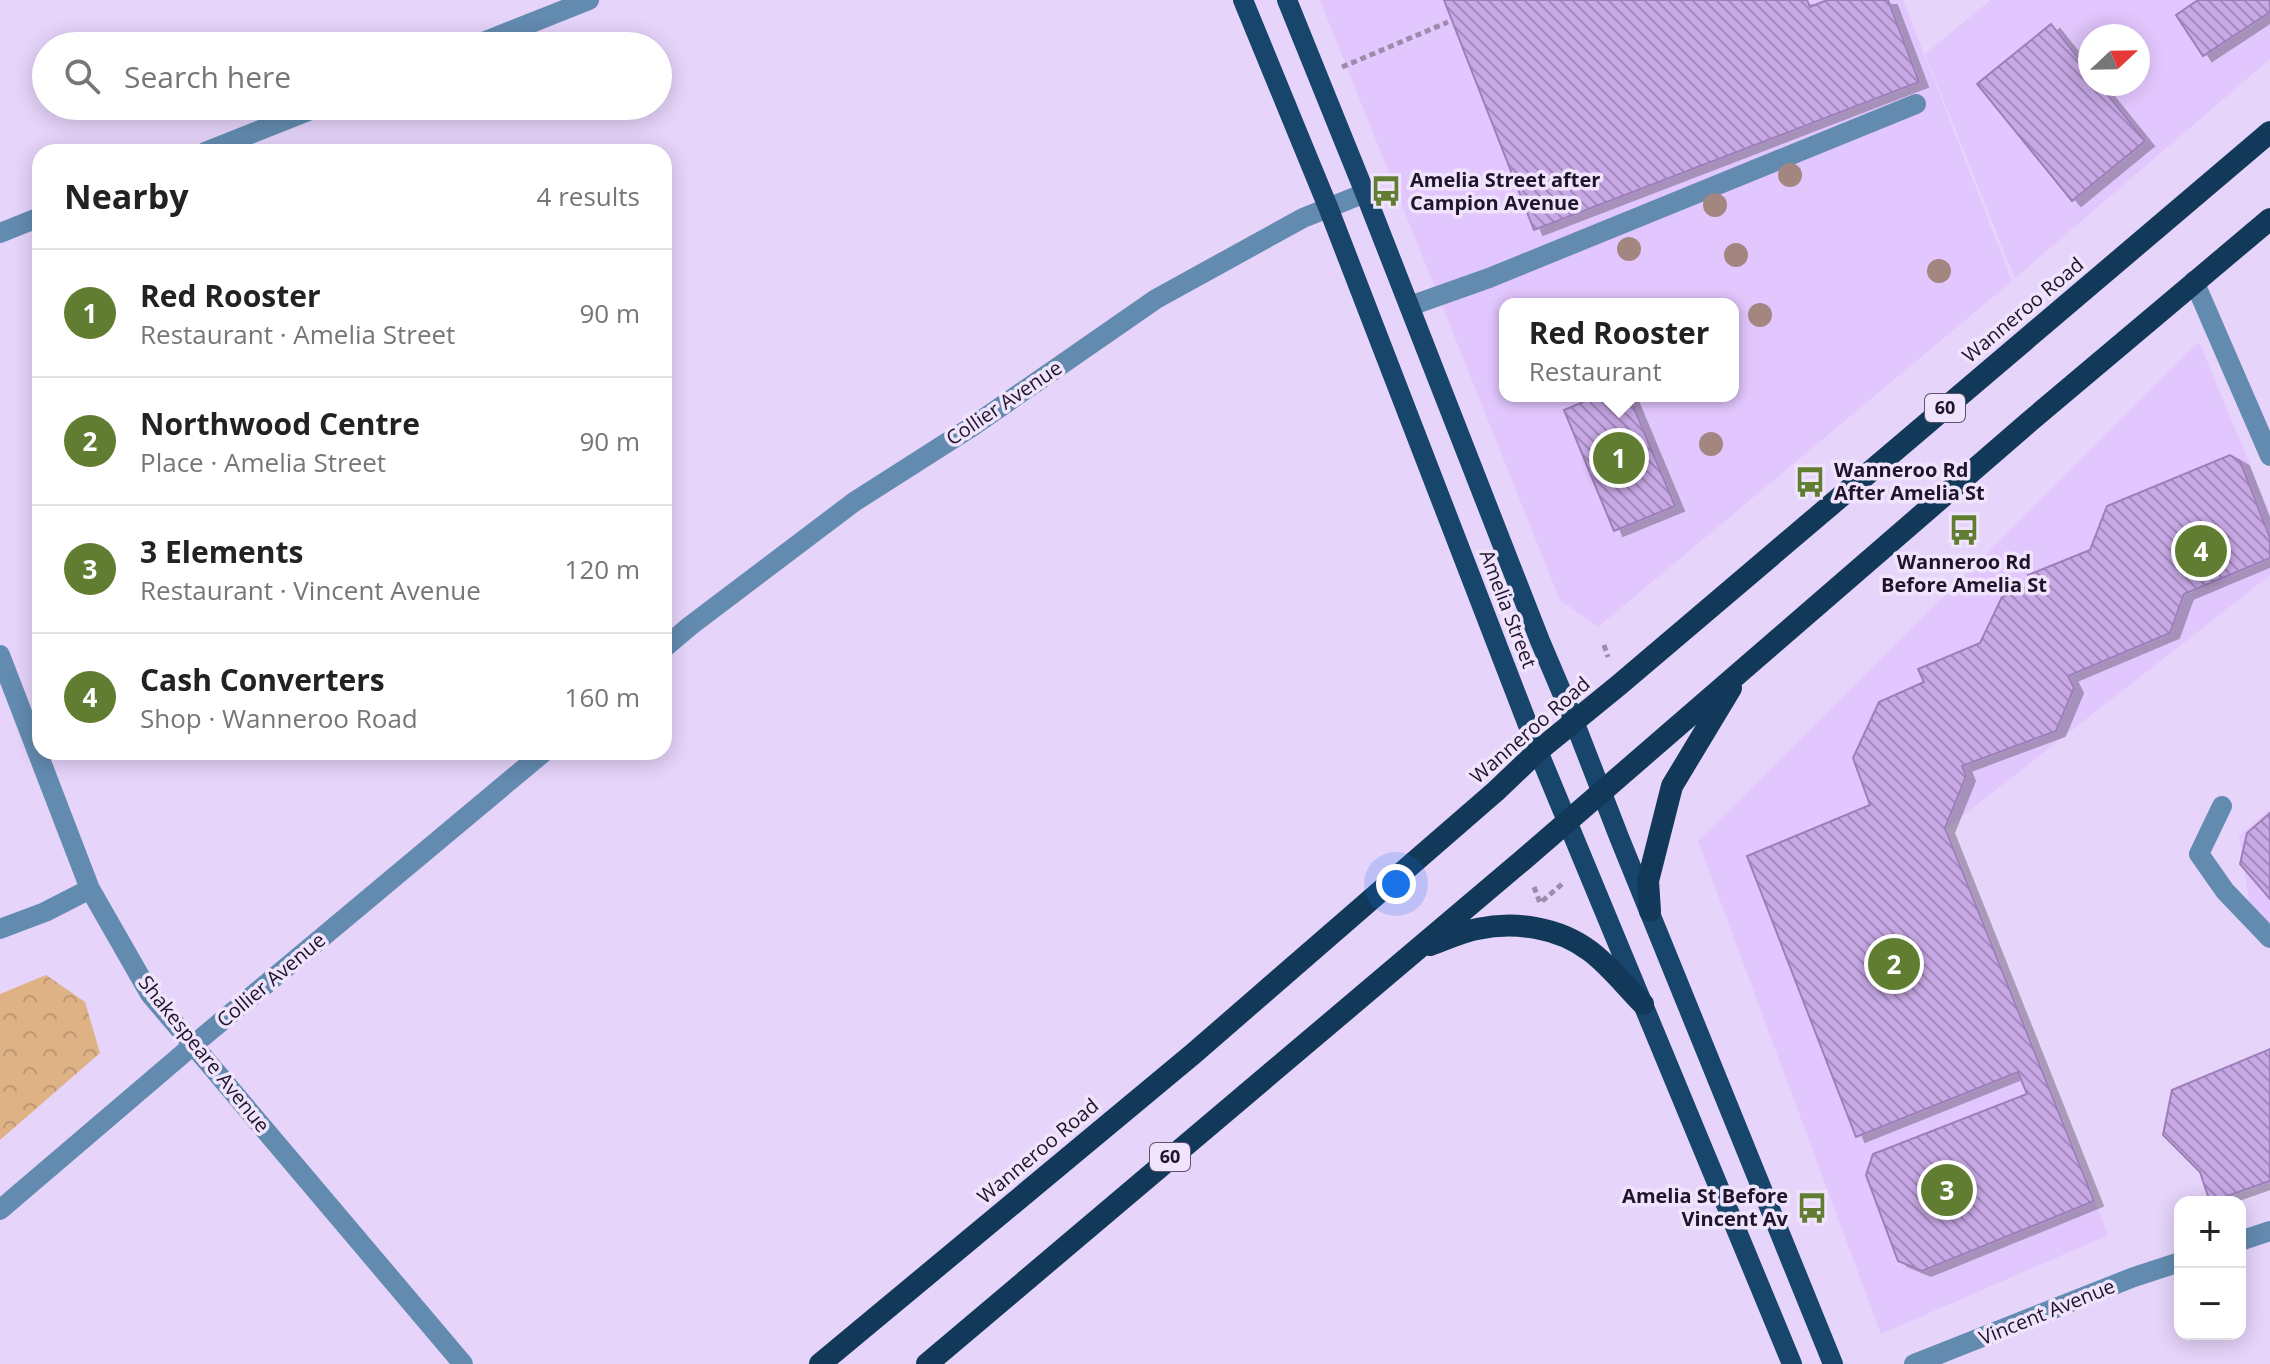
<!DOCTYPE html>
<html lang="en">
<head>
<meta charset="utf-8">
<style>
	body { margin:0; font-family:"Open Sans",sans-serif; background:#f6f6f6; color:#222 }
	.controls { position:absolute; right:24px; bottom:24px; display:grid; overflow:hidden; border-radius:16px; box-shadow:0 4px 20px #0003 }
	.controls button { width:72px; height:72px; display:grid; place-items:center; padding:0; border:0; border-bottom:2px solid #e0e0e0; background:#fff; color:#222; font:40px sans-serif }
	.compass { position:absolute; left:2078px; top:24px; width:72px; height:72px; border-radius:50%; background:#fff; box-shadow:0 4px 20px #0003; rotate:68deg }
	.you { position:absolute; left:1396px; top:884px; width:28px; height:28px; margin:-20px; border:6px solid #fff; border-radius:50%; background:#1a73e8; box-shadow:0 0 0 12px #1a73e833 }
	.badge { display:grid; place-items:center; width:52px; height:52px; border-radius:50%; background:#607d32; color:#fff; font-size:26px; font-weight:700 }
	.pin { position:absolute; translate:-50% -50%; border:4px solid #fff; box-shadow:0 2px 8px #0006 }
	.popup { position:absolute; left:1499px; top:298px; width:240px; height:104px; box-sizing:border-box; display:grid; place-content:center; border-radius:16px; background:#fff; filter:drop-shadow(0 2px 6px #0005); font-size:26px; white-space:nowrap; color:#767676 }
	.popup b { font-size:30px; color:#222 }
	.popup::after { content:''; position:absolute; left:50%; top:100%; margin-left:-16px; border:16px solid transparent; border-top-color:#fff }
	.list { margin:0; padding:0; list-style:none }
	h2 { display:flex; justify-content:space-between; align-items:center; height:104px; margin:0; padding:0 32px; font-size:34px }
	h2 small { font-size:26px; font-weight:400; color:#767676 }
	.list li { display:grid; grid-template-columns:52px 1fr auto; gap:24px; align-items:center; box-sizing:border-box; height:128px; padding:0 32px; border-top:2px solid #e0e0e0 }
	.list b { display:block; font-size:30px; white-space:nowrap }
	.list p { margin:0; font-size:26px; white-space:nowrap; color:#767676 }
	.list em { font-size:26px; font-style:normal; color:#767676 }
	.icon { flex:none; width:44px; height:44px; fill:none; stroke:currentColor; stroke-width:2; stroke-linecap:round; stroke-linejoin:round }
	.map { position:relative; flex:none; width:2270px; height:1364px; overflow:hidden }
	.search { position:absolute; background:#fff; box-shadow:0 4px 20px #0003; left:32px; top:32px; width:640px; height:88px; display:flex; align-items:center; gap:20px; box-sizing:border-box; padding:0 28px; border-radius:44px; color:#767676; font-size:30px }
	.panel { position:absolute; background:#fff; box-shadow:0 4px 20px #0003; left:32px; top:144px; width:640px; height:616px; border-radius:24px }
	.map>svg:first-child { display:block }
	.built { fill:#e2c6fe; fill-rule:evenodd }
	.park { fill:url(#park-crowns) }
	.building { fill:url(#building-back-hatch); stroke:#9c7eb8; stroke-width:2; filter:url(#shadow) }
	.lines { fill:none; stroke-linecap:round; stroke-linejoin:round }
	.path { stroke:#9c8cac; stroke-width:5; stroke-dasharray:6 4; stroke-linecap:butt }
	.service { stroke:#638bb0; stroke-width:20 }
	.minor { stroke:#638bb0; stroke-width:20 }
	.primary { stroke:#18456b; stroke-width:20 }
	.trunk { stroke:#12395a; stroke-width:22 }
	.tree { fill:#a3867f }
	.labels { text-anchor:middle; stroke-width:7; stroke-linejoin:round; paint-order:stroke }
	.shield { fill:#f0e4fd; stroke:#5e526a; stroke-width:2 }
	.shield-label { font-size:18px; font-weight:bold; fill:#20142b }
	.poi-label { font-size:20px; font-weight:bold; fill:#20142b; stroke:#f0e4fd; text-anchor:start }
	.street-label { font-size:20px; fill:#20142b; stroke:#f0e4fd }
</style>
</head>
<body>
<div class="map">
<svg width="2270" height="1364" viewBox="0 0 2270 1364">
	<defs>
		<pattern id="park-crowns" width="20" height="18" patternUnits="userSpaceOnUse" patternTransform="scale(2)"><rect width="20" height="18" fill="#deb284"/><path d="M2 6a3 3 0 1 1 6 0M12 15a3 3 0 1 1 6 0" fill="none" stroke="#be9872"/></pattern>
		<pattern id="building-back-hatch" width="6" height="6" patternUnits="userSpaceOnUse" patternTransform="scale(2)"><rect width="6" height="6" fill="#c8a9e6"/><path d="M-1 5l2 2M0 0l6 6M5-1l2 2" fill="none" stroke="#a288bb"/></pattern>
		<filter id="shadow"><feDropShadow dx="9" dy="5" stdDeviation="0" flood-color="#0004"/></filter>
	</defs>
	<rect width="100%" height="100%" fill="#e6d4fa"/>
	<path class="built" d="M 1320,0 L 1903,0 L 2012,281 L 1598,627 L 1560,600 ZM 1505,304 L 1733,304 L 1733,396 L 1505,396 Z
		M 1991,0 L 2270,0 L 2270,59 L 2015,278 L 1925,54 ZM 2090,36 L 2138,36 L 2138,84 L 2090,84 Z
		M 2199,342 L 2270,513 L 2270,575 L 1946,829 L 2108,1235 L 1881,1334 L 1698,841 Z
		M 2270,809 L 2270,936 L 2255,937 L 2239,836 Z"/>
	<path class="park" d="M 46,975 L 85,1002 L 100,1053 L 0,1140 L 0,994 Z"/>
	<path class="building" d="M 1444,0 L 1807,0 L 1810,7 L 1827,0 L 1888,0 L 1919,82 L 1534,230 Z
		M 2198,0 L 2270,0 L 2270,12 L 2203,56 L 2176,15 Z
		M 2051,24 L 2090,73 L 2090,84 L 2099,84 L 2145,141 L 2072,201 L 1977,84 Z
		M 1597,396 L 1629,396 L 1675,506 L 1614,531 L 1564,410 Z
		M 2230,455 L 2240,461 L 2270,538 L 2270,558 L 2184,594 L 2170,633 L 2068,676 L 2074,688 L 2056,731 L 1962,766 L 1966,776 L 1945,828 L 2094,1201 L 1922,1271 L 1898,1261 L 1866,1175 L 1873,1154 L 2027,1094 L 2018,1072 L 1856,1137 L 1747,856 L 1870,805 L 1853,758 L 1879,702 L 1924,682 L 1918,669 L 1980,643 L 2002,597 L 2032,585 L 2028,575 L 2090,550 L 2107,506 Z
		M 2270,813 L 2270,899 L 2240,864 L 2247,833 Z
		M 2270,1049 L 2270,1181 L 2210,1202 L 2200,1172 L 2163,1135 L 2172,1090 Z"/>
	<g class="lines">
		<path class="path" d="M 1342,67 L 1448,22
			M 1604,645 L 1608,657
			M 1534,887 L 1540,903 L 1562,884"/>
		<path class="service" d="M 2194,281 L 2270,456
			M 1410,306 L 1489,278 L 1916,104
			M 2222,806 L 2199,854 L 2225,891 L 2270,938"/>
		<path class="minor" d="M 473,46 L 589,0
			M 205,152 L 321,106
			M 0,233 L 40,217
			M 664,648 L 690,626 L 854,502 L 973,426 L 1156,299 L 1303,218 L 1365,193
			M 0,655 L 90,889 L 150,994 L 463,1364
			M 0,929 L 45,912 L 90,889
			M 0,1210 L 192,1046 L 544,752
			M 2240,1241 L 2270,1231
			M 1914,1364 L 2134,1277 L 2180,1262"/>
		<path class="primary" d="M 1243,0 L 1328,207 L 1538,751 L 1792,1364
			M 1287,0 L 1365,193 L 1540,641 L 1574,721 L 1619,837 L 1833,1364"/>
		<path class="trunk" d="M 1650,911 L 1648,881 L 1672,786 L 1731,688
			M 1430,945 C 1445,940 1461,932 1477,929 C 1515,921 1558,927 1590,951 C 1609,965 1626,987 1643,1004
			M 820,1364 L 1193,1054 L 1496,791 L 1538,751 L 1619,685 L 2270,132
			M 927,1364 L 1523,860 L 2029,422 L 2270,219"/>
	</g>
	<g class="tree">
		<circle cx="1790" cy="175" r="12"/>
		<circle cx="1715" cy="205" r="12"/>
		<circle cx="1629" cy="249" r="12"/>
		<circle cx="1736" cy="255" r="12"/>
		<circle cx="1939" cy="271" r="12"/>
		<circle cx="1760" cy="315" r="12"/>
		<circle cx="1711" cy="444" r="12"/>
	</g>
	<defs>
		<symbol id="bus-bare" viewBox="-9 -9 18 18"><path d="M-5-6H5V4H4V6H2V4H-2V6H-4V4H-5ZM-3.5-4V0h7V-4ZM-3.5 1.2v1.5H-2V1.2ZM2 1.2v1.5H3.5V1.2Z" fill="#607d32" stroke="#f0e4fd" stroke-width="2.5" paint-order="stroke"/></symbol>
	</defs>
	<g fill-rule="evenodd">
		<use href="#bus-bare" x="1364" y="169" width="44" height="44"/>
		<use href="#bus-bare" x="1788" y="460" width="44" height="44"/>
		<use href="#bus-bare" x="1942" y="508" width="44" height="44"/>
		<use href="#bus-bare" x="1790" y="1186" width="44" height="44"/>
	</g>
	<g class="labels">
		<g class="shield">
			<rect x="1925" y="394" width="40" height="28" rx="6"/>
			<rect x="1150" y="1143" width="40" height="28" rx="6"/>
		</g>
		<g class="shield-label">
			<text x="1945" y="414">60</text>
			<text x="1170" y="1163">60</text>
		</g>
		<g class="poi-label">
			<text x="1410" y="187">Amelia Street after<tspan x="1410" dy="23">Campion Avenue</tspan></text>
			<text x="1834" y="477">Wanneroo Rd<tspan x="1834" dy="23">After Amelia St</tspan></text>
			<text x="1964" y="569" text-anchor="middle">Wanneroo Rd<tspan x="1964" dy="23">Before Amelia St</tspan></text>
			<text x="1788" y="1203" text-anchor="end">Amelia St Before<tspan x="1788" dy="23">Vincent Av</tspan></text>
		</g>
		<g class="street-label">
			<text transform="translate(2023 310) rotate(-40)" y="7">Wanneroo Road</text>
			<text transform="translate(1004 403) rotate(-34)" y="7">Collier Avenue</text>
			<text transform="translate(1508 609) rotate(69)" y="7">Amelia Street</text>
			<text transform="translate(1530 730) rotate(-41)" y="7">Wanneroo Road</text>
			<text transform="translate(271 980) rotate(-40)" y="7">Collier Avenue</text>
			<text transform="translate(204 1054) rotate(51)" y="7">Shakespeare Avenue</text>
			<text transform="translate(1038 1151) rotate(-40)" y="7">Wanneroo Road</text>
			<text transform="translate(2047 1312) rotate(-22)" y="7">Vincent Avenue</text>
		</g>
	</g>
</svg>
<div class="controls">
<button>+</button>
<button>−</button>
</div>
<svg class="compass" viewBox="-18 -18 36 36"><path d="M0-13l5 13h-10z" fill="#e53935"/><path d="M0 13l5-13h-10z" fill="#767676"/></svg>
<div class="you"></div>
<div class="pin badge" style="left:1619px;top:458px">1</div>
<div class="popup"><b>Red Rooster</b>Restaurant</div>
<div class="pin badge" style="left:1894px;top:964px">2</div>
<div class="pin badge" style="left:1947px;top:1190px">3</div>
<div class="pin badge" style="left:2201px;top:551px">4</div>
<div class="search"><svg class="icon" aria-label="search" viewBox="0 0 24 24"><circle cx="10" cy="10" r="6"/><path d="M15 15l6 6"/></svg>Search here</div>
<section class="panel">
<h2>Nearby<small>4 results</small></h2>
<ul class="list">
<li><span class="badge">1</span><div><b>Red Rooster</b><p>Restaurant · Amelia Street</p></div><em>90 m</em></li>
<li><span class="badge">2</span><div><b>Northwood Centre</b><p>Place · Amelia Street</p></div><em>90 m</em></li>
<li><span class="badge">3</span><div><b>3 Elements</b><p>Restaurant · Vincent Avenue</p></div><em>120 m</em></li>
<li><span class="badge">4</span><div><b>Cash Converters</b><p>Shop · Wanneroo Road</p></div><em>160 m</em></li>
</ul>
</section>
</div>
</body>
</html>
